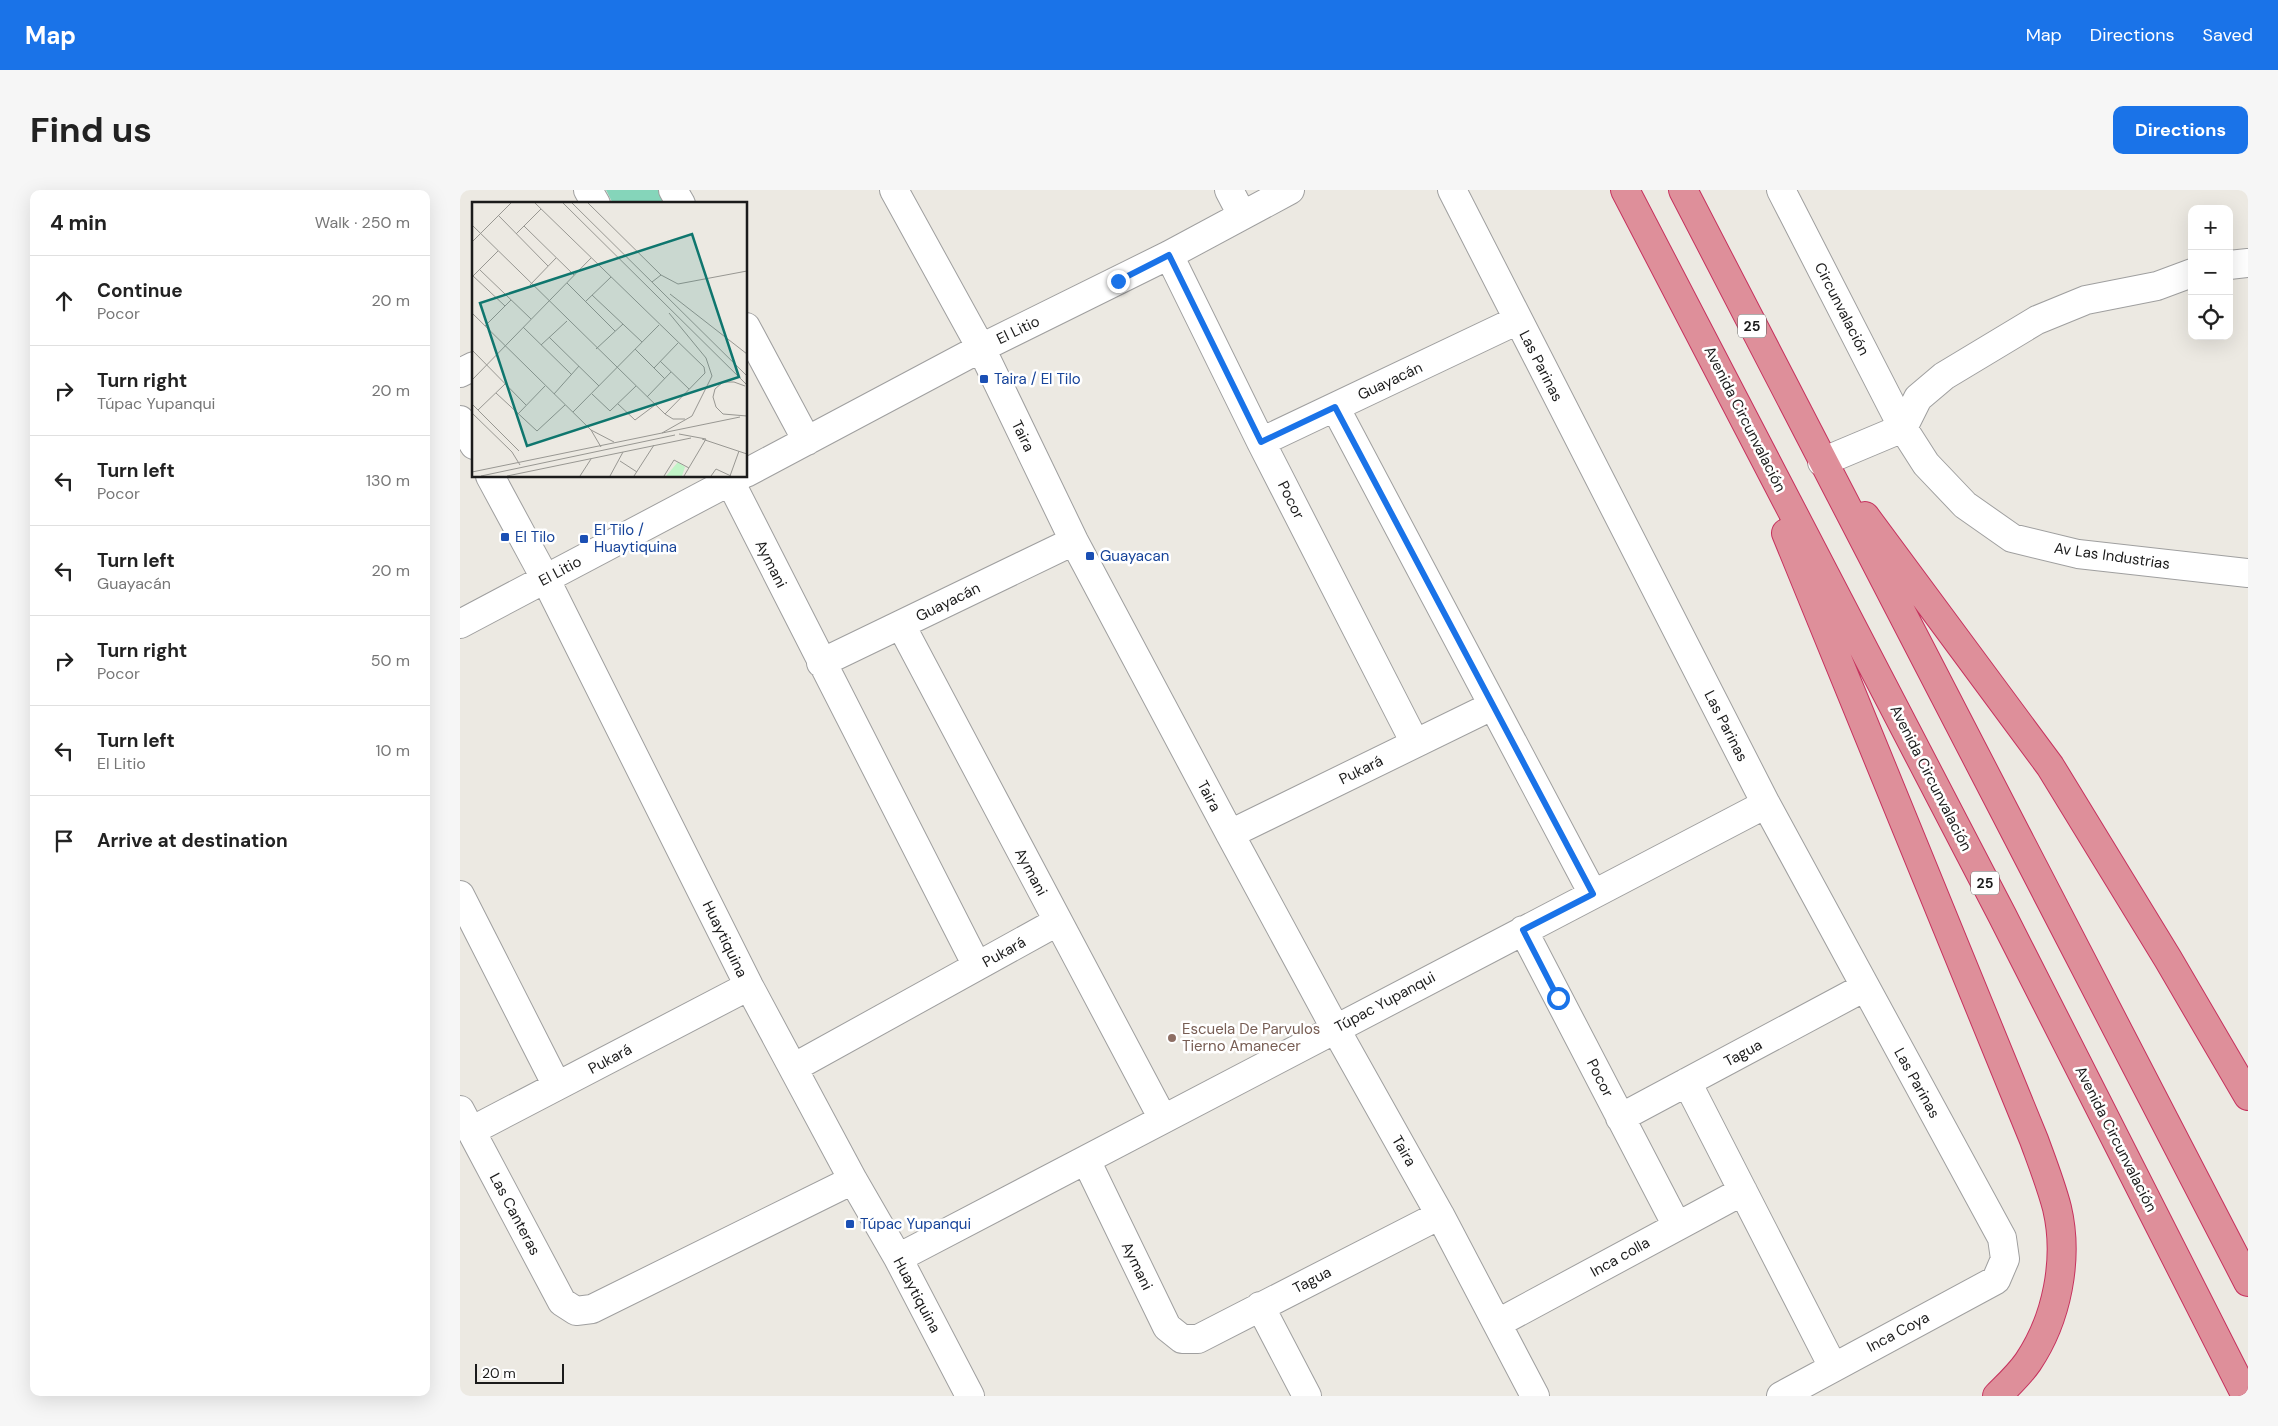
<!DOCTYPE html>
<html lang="en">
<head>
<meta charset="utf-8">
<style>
	body { margin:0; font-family:"DM Sans",sans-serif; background:#f6f6f6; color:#222 }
	.controls { position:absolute; right:15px; top:15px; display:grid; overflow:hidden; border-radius:10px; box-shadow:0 5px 20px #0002 }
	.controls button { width:45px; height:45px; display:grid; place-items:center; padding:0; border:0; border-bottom:1px solid #e0e0e0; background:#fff; color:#222; font:25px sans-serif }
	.scale { position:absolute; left:15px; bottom:12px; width:89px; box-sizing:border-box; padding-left:5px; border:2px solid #1b1b1b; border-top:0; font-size:14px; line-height:18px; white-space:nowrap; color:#1b1b1b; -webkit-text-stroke:4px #fff; paint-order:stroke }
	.stop { position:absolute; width:15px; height:15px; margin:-11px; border:4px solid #1a73e8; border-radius:50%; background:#fff }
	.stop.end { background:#1a73e8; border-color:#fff; box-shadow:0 1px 5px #0008 }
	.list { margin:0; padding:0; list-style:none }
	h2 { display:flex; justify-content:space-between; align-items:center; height:65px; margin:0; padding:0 20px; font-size:21px }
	h2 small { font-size:16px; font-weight:400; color:#767676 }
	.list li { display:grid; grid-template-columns:32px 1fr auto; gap:15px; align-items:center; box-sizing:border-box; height:90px; padding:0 20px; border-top:1px solid #e0e0e0 }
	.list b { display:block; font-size:19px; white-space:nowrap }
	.list p { margin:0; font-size:16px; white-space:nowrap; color:#767676 }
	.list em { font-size:16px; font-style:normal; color:#767676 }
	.icon { flex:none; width:28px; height:28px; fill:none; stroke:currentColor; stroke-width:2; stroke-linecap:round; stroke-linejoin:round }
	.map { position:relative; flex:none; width:1788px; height:1206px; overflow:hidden; border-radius:10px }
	header { display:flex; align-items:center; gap:30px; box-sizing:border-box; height:70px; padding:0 25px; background:#1a73e8; color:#fff }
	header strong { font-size:24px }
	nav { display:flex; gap:28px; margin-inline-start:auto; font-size:18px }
	.intro { display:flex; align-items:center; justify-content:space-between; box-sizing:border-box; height:120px; padding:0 30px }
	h1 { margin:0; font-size:35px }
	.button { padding:12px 22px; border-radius:10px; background:#1a73e8; color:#fff; font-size:18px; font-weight:700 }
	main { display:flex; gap:30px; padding:0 30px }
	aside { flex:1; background:#fff; border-radius:10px; box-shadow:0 5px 20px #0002 }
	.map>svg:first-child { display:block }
	.pitch { fill:#85d5ba }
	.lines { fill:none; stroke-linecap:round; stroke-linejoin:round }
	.minor-casing { stroke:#9f9f9f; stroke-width:30 }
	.highway-casing { stroke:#c6325e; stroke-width:30 }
	.minor { stroke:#fff; stroke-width:28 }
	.highway { stroke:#de8f9a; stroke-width:28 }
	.route { stroke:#1a73e8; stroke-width:6 }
	.transit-dot { fill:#1a4fb4; stroke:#fff; stroke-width:2 }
	.education-dot { fill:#8d6e63; stroke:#fff; stroke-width:2 }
	.labels { text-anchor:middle; stroke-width:5; stroke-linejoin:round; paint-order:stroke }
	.shield { fill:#fff; stroke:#5f5f5f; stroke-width:1 }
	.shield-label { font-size:14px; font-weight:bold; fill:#1b1b1b }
	.street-label { font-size:15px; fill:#1b1b1b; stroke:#fff }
	.transit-label { font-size:15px; fill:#164399; stroke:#fff; text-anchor:start }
	.education-label { font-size:15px; fill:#785e54; stroke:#fff; text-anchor:start }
	.inset-road { fill:none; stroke:#989792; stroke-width:1 }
	.view { fill:#0f766e; fill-opacity:0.15; stroke:#0f766e; stroke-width:2.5 }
	.inset-edge { fill:none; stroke:#1b1b1b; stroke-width:2.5 }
</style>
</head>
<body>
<header>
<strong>Map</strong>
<nav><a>Map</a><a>Directions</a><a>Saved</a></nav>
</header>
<div class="intro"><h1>Find us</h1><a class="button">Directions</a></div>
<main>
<aside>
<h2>4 min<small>Walk · 250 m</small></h2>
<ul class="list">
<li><svg class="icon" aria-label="ahead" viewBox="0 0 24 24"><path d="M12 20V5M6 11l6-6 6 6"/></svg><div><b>Continue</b><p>Pocor</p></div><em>20 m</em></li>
<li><svg class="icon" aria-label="right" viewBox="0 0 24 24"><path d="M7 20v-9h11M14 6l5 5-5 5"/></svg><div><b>Turn right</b><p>Túpac Yupanqui</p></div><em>20 m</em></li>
<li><svg class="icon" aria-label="left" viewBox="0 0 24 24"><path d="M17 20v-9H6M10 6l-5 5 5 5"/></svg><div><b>Turn left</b><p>Pocor</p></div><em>130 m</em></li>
<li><svg class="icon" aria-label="left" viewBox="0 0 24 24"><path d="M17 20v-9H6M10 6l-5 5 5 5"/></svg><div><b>Turn left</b><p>Guayacán</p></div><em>20 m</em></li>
<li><svg class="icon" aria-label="right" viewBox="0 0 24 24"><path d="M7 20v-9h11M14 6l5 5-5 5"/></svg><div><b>Turn right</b><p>Pocor</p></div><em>50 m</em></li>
<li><svg class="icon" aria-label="left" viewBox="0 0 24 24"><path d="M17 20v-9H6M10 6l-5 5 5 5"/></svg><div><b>Turn left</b><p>El Litio</p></div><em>10 m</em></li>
<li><svg class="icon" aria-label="arrive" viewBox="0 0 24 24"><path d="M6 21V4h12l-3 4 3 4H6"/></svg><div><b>Arrive at destination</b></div></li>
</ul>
</aside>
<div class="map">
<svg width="1788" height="1206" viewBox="0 0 1788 1206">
	<rect width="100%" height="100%" fill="#ece9e2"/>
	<path class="pitch" d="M 146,0 L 201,0 L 209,14 L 153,14 Z"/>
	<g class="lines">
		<defs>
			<path id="minor" d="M 128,0 L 136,14
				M 213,0 L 221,14
				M 434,0 L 521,158 L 614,351 L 770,644 L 875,838 L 980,1025 L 1075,1206
				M 769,0 L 782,25
				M 992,0 L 1306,614 L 1542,1048 L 1545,1069 L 1536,1090 L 1321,1206
				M 1321,0 L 1443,238
				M 709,65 L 801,252 L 955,553
				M 1769,75 L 1788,73
				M 286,137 L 347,251
				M 0,183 L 14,176
				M 875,217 L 1133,704
				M 0,230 L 14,255
				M 1443,238 L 1458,208 L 1484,186 L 1577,130 L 1626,110 L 1697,96 L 1732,83
				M 801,252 L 1058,130
				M 1362,272 L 1443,238 L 1466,274 L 1505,315 L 1552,348 L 1618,364 L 1788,383
				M 286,283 L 521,158 L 709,65 L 830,0
				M 30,286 L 85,388 L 289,796 L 393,990 L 438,1068 L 510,1206
				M 270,291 L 517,776
				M 0,434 L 280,286
				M 441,435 L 703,929
				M 361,473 L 614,351
				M 770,644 L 1032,516
				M 0,705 L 97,896
				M 1063,740 L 1217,1036
				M 333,878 L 597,732
				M 1227,892 L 1373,1177
				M 0,920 L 102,1112 L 116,1121 L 132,1119 L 393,990
				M 1160,928 L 1405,797
				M 11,941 L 289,796
				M 626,970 L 707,1137 L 722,1149 L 738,1149 L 980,1025
				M 438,1068 L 1306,614
				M 800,1116 L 847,1206
				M 1038,1133 L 1283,1001"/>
			<path id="highway" d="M 1165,0 L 1542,725 L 1786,1206
				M 1223,0 L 1788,1092
				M 1405,326 L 1590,576 L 1708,769 L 1788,906
				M 1326,343 L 1574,950 C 1582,972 1591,995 1597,1018 C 1609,1069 1597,1129 1568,1172 C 1559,1185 1548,1195 1537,1206"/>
		</defs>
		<use href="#minor" class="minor-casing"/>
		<use href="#highway" class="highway-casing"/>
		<use href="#minor" class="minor"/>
		<use href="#highway" class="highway"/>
	</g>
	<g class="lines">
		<path class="route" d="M 658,91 L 709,65 L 801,252 L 875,217 L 1133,704 L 1063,740 L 1098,808"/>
	</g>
	<g class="transit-dot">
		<rect x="519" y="184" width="10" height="10" rx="2.5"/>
		<rect x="40" y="342" width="10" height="10" rx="2.5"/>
		<rect x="119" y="344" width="10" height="10" rx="2.5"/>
		<rect x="625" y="361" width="10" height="10" rx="2.5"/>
		<rect x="385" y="1029" width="10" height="10" rx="2.5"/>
	</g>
	<circle class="education-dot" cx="712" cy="848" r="5"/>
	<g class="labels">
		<g class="shield">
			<rect x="1278" y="124.5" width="28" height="23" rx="4"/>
			<rect x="1511" y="681.5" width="28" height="23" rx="4"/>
		</g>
		<g class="shield-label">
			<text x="1292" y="141">25</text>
			<text x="1525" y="698">25</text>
		</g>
		<g class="street-label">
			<text transform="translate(1382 119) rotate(63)" y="5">Circunvalación</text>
			<text transform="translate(558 140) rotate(-26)" y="5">El Litio</text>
			<text transform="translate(1081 176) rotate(63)" y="5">Las Parinas</text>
			<text transform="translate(930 191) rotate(-25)" y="5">Guayacán</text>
			<text transform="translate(1285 229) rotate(63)" y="5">Avenida Circunvalación</text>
			<text transform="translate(563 246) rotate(64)" y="5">Taira</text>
			<text transform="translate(831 310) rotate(63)" y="5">Pocor</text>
			<text transform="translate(1652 366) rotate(8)" y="5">Av Las Industrias</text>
			<text transform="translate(311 374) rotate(63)" y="5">Aymani</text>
			<text transform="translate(100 381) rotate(-28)" y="5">El Litio</text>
			<text transform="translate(488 412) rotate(-26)" y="5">Guayacán</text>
			<text transform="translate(1266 536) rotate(63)" y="5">Las Parinas</text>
			<text transform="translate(901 580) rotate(-26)" y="5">Pukará</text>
			<text transform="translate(1471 588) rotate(63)" y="5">Avenida Circunvalación</text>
			<text transform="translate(749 606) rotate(62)" y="5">Taira</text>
			<text transform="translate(571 682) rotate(62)" y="5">Aymani</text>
			<text transform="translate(265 749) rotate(64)" y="5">Huaytiquina</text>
			<text transform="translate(544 762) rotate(-29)" y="5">Pukará</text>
			<text transform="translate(925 812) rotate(-28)" y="5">Túpac Yupanqui</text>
			<text transform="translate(1283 863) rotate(-28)" y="5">Tagua</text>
			<text transform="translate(150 869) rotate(-28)" y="5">Pukará</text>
			<text transform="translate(1140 888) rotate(63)" y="5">Pocor</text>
			<text transform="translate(1457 893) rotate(61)" y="5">Las Parinas</text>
			<text transform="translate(1656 949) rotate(63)" y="5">Avenida Circunvalación</text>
			<text transform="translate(944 961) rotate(60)" y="5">Taira</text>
			<text transform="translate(55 1024) rotate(62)" y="5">Las Canteras</text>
			<text transform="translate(1160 1067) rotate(-29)" y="5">Inca colla</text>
			<text transform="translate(677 1076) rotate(64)" y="5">Aymani</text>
			<text transform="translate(852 1090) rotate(-27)" y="5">Tagua</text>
			<text transform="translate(457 1105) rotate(62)" y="5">Huaytiquina</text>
			<text transform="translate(1438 1142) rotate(-28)" y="5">Inca Coya</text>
		</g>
		<g class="transit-label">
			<text x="534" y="194">Taira / El Tilo</text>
			<text x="134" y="345">El Tilo /<tspan x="134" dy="17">Huaytiquina</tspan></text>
			<text x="55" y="352">El Tilo</text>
			<text x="640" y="371">Guayacan</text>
			<text x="400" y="1039">Túpac Yupanqui</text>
		</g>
		<g class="education-label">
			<text x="722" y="844">Escuela De Parvulos<tspan x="722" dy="17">Tierno Amanecer</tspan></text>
		</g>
	</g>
	<g transform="translate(12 12)">
		<rect width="275" height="275" fill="#ece9e2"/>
		<path d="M 206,260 L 213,265 L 210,274 L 194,274 Z" fill="#c1f4c7"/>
		<path class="inset-road" d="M 63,1 L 232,165 L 233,171 L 193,212M 91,1 L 275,183M 100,1 L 275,174M 116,1 L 189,73M 26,13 L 76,64M 0,23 L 193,212 L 201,217 L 213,217M 52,24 L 102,73M 44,32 L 69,7M 0,40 L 39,1M 8,68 L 59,117M 0,73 L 33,104M 1,74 L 26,49M 180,80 L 189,73 L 206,82 L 275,69M 95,81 L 143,129M 58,83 L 84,56M 198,92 L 275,152M 120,93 L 170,140M 113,100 L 139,75M 0,111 L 119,228 L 129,245M 13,124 L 39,98M 51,125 L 100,173M 77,135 L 127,184M 69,143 L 95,119M 124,147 L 151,122M 163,147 L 193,177M 0,148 L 54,203M 188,159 L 217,187M 182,166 L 206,141M 0,178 L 119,56M 273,184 L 262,180 L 251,180 L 243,187 L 241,195 L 244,205 L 251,212 L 275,214M 24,191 L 65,229 L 93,203M 82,192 L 107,164M 120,192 L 138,209 L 164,184M 175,195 L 199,170M 0,202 L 47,249M 146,202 L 163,218 L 183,203M 6,208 L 33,182M 101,210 L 187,123M 0,211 L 40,250 L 48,263M 46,212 L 73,184M 119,228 L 142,240M 190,231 L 220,214 L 240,174 L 234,156 L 197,111M 207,232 L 234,237M 230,237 L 275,252M 148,259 L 165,270M 0,270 L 268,215M 9,274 L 203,233M 35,274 L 219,236M 108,274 L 119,257M 138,274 L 151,250M 162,274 L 182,243M 192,274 L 202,258 L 217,266M 212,274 L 234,237M 239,274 L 244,267 L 259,274M 258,274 L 267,249"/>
		<path class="view" d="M 220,32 L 267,175 L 55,244 L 8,101 Z"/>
		<rect width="275" height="275" class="inset-edge"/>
	</g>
</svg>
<div class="controls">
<button>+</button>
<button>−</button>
<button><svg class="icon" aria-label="locate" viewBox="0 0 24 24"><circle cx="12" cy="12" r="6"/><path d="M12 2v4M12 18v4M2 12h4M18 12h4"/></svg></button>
</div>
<div class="scale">20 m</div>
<div class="stop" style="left:1098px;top:808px"></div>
<div class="stop end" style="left:658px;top:91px"></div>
</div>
</main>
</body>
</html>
